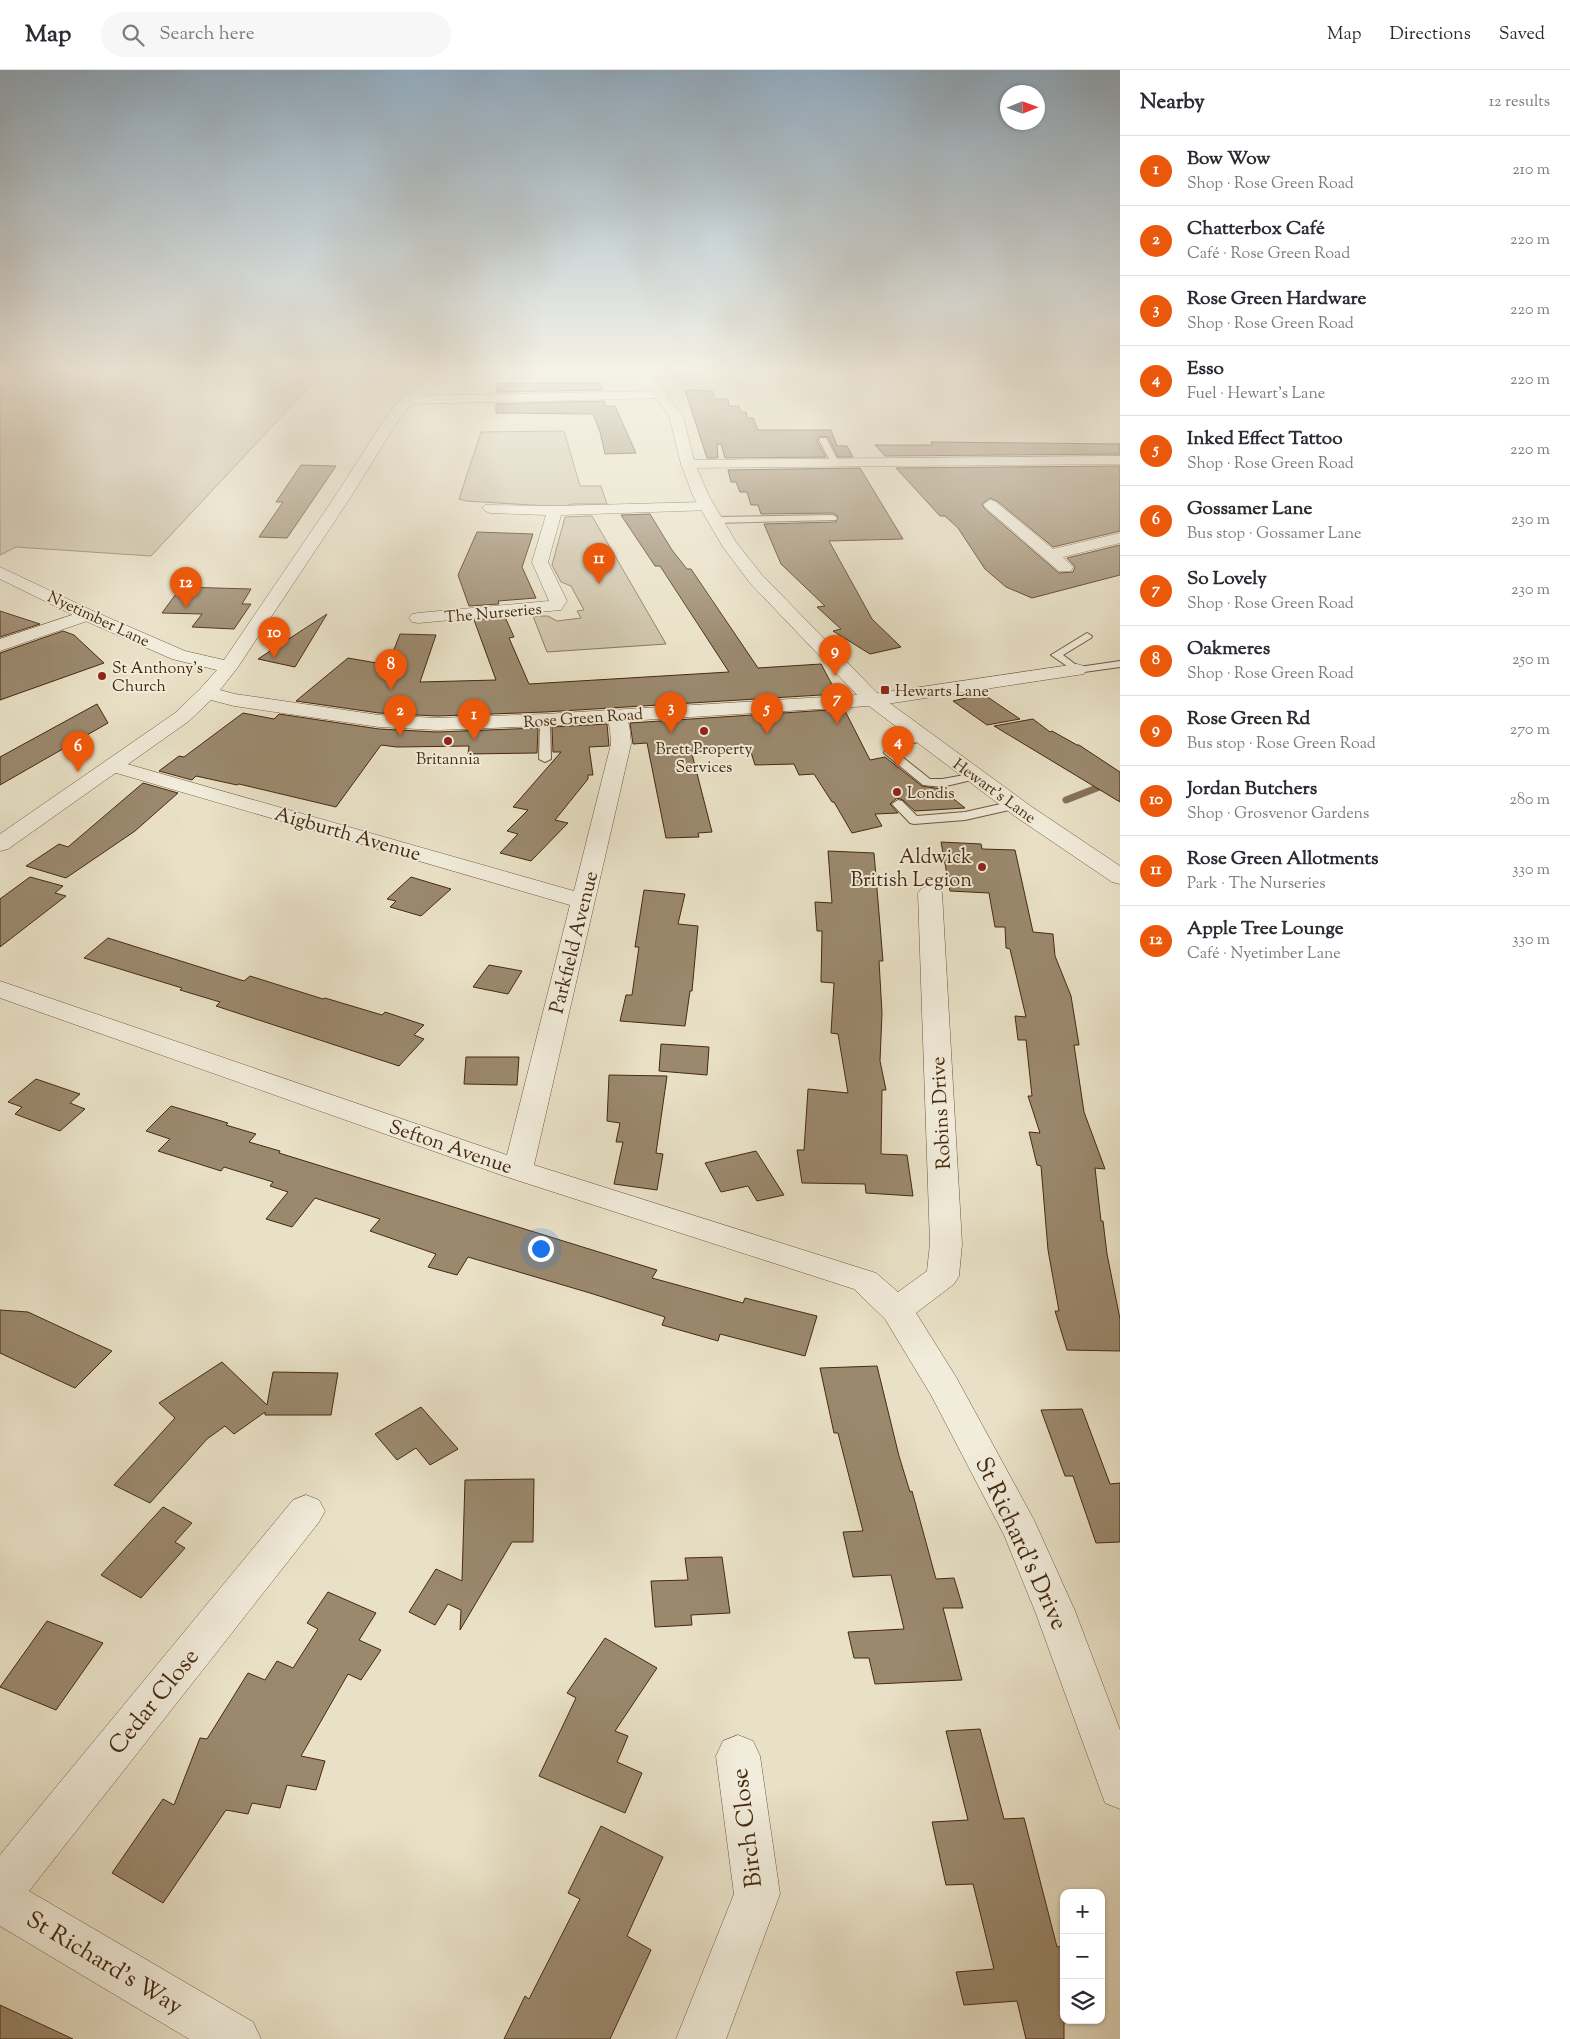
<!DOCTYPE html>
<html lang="en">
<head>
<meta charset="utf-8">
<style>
	body { margin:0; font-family:"Sorts Mill Goudy",serif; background:#f7f7f7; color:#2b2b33 }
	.controls { position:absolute; right:15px; bottom:15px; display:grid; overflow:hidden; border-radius:10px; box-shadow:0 1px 4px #0004 }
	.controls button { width:45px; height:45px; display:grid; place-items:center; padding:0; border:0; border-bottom:1px solid #e1e1e2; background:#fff; color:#2b2b33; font:25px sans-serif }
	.compass { position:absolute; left:1000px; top:15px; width:45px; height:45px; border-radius:50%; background:#fff; box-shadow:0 1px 4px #0004; rotate:89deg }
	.you { position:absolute; left:540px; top:1178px; width:18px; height:18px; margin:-12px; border:4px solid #fff; border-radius:50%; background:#1a73e8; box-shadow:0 0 0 8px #1a73e833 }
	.badge { display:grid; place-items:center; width:32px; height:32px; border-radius:50%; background:#ea580c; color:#fff; font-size:16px; font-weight:700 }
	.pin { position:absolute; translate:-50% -41px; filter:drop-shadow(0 1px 2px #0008) }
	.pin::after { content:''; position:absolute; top:26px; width:18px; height:15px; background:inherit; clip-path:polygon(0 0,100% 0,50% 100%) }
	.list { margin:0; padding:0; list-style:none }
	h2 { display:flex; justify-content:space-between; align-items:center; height:65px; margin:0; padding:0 20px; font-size:21px }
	h2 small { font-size:16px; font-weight:400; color:#7c7c81 }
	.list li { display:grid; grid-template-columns:32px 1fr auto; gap:15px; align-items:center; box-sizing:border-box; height:70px; padding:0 20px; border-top:1px solid #e1e1e2 }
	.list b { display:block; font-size:19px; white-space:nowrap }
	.list p { margin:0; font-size:16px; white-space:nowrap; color:#7c7c81 }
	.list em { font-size:16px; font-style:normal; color:#7c7c81 }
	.icon { flex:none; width:28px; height:28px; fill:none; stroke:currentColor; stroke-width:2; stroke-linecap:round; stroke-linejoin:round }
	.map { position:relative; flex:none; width:1120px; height:1969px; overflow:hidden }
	header { display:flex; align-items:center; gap:30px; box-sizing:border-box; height:70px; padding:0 25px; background:#fff; border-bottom:1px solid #e1e1e2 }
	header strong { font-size:24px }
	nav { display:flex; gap:28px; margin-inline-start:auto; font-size:18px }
	.search { width:350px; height:45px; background:#f7f7f7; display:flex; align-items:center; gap:12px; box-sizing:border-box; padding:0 18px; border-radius:28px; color:#7c7c81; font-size:19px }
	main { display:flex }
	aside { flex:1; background:#fff }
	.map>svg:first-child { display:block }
	.green { fill:#cdc2a8; stroke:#8a765b }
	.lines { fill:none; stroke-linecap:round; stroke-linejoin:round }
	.stream { stroke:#877257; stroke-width:7 }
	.building { fill:#9b896e; stroke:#47290e }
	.service-casing { stroke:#70573c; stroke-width:2 }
	.minor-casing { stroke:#70573c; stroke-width:1 }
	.tertiary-casing { stroke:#70573c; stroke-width:1 }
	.service { fill:#f1ecdb; fill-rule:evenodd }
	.minor { fill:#f1ecdb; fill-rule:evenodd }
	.tertiary { fill:#f1ecdb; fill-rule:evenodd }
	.poi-dot { fill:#8f2418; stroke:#f1ecdb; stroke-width:2 }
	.labels { text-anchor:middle; stroke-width:4; stroke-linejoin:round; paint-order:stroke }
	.far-street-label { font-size:16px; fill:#47290e; stroke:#f1ecdb }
	.far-poi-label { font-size:16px; fill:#47290e; stroke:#f1ecdb; text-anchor:start }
	.street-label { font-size:20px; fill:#47290e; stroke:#f1ecdb }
	.poi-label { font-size:20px; fill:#47290e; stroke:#f1ecdb; text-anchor:end }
	.near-street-label { font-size:24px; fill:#47290e; stroke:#f1ecdb }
</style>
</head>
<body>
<header>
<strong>Map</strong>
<div class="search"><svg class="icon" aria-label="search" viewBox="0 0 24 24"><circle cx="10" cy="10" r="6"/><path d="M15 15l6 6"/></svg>Search here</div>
<nav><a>Map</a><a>Directions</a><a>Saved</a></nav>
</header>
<main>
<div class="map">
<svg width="1120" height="1969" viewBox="0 0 1120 1969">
	<rect width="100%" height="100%" fill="#e9e1c7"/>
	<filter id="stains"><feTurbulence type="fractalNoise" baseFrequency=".004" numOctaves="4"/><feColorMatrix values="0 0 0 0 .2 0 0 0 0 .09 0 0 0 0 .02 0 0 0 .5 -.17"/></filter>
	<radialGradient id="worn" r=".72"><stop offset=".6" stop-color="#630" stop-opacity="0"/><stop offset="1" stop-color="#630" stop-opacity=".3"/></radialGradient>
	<path class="green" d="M 0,301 L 324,301 L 151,486 L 16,477 L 0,485 Z
		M 564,361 L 580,416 L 601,416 L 607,434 L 572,434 L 563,437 L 466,431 L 459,429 L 481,362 Z
		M 592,446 L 666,574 L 547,582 L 533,546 L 548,546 L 557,551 L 581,548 L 577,541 L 584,540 L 571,516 L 561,512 L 552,495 L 565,447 Z"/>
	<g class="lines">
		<path class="stream" d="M 1066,730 L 1120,709"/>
	</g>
	<path class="building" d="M 498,313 L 601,313 L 602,320 L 497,322 Z
		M 685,320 L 713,321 L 714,329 L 728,329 L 729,336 L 739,336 L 741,342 L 746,342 L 747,348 L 753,348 L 758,360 L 831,360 L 837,376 L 847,376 L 853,387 L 838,387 L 828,367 L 820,366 L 817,371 L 826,387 L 725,388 L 721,374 L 717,374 L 718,388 L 707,388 Z
		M 604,331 L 605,336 L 615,336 L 636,383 L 605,384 L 600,362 L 593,344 L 496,343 L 496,334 Z
		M 931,372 L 1120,374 L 1120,384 L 885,386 L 875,375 L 933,375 Z
		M 301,395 L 336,396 L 287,468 L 259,467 L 283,432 L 276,432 Z
		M 1120,396 L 1120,461 L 1053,477 L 997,431 L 990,428 L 982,434 L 985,439 L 1059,503 L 1073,502 L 1075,497 L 1067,488 L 1120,475 L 1120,505 L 1032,528 L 1006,517 L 985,499 L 958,458 L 945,446 L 940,446 L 896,398 Z
		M 860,398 L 903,469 L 829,471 L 872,549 L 901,577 L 870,584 L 833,561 L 841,559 L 817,537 L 825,536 L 781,494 L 764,454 L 836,452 L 838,446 L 833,443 L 761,444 L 758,435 L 751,435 L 747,422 L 740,422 L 736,412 L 731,412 L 728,400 Z
		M 650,444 L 672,480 L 687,499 L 691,499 L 758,598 L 821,594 L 837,624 L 545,642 L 437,646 L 379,643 L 296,631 L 348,588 L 388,595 L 400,564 L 436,565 L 420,612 L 496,610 L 474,550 L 505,547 L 514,567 L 509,568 L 529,614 L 729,602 L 660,496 L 655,496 L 621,445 Z
		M 477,462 L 533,464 L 522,497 L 536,528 L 498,531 L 499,534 L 469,536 L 458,505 Z
		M 181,517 L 251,519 L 242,534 L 251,534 L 234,559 L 192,557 L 202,544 L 162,543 Z
		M 0,541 L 40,554 L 0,567 Z
		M 327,544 L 295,597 L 258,589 Z
		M 63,561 L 74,565 L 104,593 L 0,630 L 0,583 Z
		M 983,624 L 1020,649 L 987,655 L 953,631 Z
		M 97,634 L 108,653 L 0,715 L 0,687 Z
		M 844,639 L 870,690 L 885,687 L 922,716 L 941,719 L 965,738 L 915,741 L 903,730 L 897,728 L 890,734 L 898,743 L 875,744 L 882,756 L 852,763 L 834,732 L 832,732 L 814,704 L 799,705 L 794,694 L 755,695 L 750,679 L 698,682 L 692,684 L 712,762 L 698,763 L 699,767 L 666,768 L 647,673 L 633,674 L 630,653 Z
		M 243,643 L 274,649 L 279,644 L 379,659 L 437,662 L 538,658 L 537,683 L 468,684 L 469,676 L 397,677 L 381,675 L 336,737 L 239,714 L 237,715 L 196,706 L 192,710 L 159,701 L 179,686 L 184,687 Z
		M 1033,649 L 1050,662 L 1052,661 L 1077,675 L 1079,675 L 1120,702 L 1120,732 L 994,656 Z
		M 607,654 L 609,676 L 589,677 L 593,705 L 588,705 L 588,709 L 555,750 L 568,753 L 531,791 L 500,783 L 518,764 L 507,761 L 528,740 L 513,737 L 561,682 L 553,682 L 552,657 Z
		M 143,713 L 178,723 L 135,761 L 66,808 L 26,796 L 59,774 L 68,777 Z
		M 941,772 L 981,774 L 982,779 L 1015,780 L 1033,862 L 1053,864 L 1055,886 L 1071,926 L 1079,975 L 1074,975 L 1084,1042 L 1105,1099 L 1095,1098 L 1101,1151 L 1103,1151 L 1107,1184 L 1120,1249 L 1120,1281 L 1067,1280 L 1055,1241 L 1059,1241 L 1048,1180 L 1041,1096 L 1037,1095 L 1029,1062 L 1040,1063 L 1028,1026 L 1032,1026 L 1026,970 L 1018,970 L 1015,946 L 1026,947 L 1010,879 L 1006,878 L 1005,857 L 995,857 L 989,823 L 950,821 Z
		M 828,781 L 874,783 L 883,891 L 879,891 L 882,943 L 880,991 L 886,1020 L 882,1020 L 881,1084 L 907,1085 L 913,1126 L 866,1123 L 865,1114 L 802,1113 L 797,1080 L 804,1080 L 808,1019 L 848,1023 L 838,964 L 831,963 L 834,913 L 821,912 L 822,861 L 817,861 L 815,832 L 832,833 Z
		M 30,807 L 63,816 L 55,823 L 66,826 L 0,877 L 0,829 Z
		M 411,807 L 451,819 L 421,846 L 390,837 L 396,831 L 387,829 Z
		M 644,820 L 685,824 L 678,854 L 698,856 L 692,921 L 690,921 L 685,956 L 620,951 L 626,925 L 632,925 L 639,877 L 635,877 Z
		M 108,868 L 244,911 L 250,906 L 323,929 L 325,928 L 382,945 L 385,942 L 424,955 L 414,965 L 424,969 L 399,996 L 216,936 L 220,932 L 180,920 L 182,918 L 84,888 Z
		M 489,895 L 522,901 L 508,924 L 473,917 Z
		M 661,974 L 709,977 L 707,1005 L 659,1001 Z
		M 466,987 L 519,987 L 517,1015 L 464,1014 Z
		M 609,1005 L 667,1006 L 656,1083 L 663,1084 L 657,1120 L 614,1114 L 623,1072 L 616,1072 L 620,1053 L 607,1051 Z
		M 36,1009 L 80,1024 L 70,1033 L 85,1039 L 60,1061 L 15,1044 L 22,1037 L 8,1032 Z
		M 171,1036 L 228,1053 L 226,1055 L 256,1064 L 249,1072 L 280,1081 L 279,1083 L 657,1200 L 652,1208 L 743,1233 L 745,1228 L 817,1246 L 805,1286 L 720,1264 L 718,1271 L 662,1255 L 665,1247 L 590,1223 L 468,1187 L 457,1205 L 428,1197 L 436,1184 L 370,1161 L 380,1149 L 315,1128 L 292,1157 L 266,1149 L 288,1122 L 270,1116 L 273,1112 L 224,1097 L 221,1101 L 158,1081 L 170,1069 L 146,1061 Z
		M 756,1081 L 784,1125 L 757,1131 L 748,1116 L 721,1122 L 705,1093 Z
		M 0,1240 L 28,1242 L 112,1281 L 75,1318 L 0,1283 Z
		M 222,1292 L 267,1335 L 273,1302 L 338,1303 L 331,1345 L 265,1345 L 265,1342 L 234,1364 L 225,1356 L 207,1369 L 150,1433 L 114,1415 L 175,1348 L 159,1333 Z
		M 877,1296 L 899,1386 L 910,1422 L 912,1421 L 936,1509 L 954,1508 L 963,1538 L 943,1538 L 962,1610 L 875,1614 L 869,1588 L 854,1588 L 848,1562 L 904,1559 L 891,1505 L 853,1507 L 843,1462 L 863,1461 L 838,1363 L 834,1363 L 820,1298 Z
		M 421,1337 L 458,1379 L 430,1395 L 416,1378 L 397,1390 L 375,1364 Z
		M 1082,1339 L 1110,1414 L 1120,1413 L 1120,1472 L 1096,1473 L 1073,1406 L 1065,1406 L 1041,1340 Z
		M 534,1409 L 533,1472 L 512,1472 L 460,1560 L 461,1540 L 448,1534 L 435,1555 L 409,1542 L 436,1499 L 462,1511 L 465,1410 Z
		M 163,1437 L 192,1453 L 175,1472 L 185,1478 L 141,1528 L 101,1505 Z
		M 722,1487 L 730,1543 L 691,1545 L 692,1555 L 655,1557 L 651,1511 L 688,1510 L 685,1488 Z
		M 328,1522 L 376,1543 L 359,1570 L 381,1580 L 361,1610 L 348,1604 L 301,1686 L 325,1691 L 316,1720 L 287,1715 L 280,1738 L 252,1733 L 248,1744 L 226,1740 L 163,1833 L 112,1803 L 163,1729 L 174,1735 L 200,1668 L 207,1669 L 248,1603 L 265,1610 L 277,1591 L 293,1598 L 318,1559 L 307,1553 Z
		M 47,1551 L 103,1573 L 56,1640 L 0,1617 Z
		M 605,1568 L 657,1598 L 615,1661 L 628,1666 L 617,1692 L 642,1703 L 625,1743 L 539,1706 L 576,1628 L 567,1623 Z
		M 980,1659 L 1004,1749 L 1024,1748 L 1057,1877 L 1064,1876 L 1064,1969 L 1026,1969 L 1017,1931 L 964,1935 L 956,1902 L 994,1899 L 973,1814 L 946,1815 L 932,1752 L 968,1750 L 946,1661 Z
		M 601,1756 L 663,1787 L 627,1866 L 651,1880 L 610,1969 L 504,1969 L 525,1926 L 529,1929 L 580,1829 L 568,1823 Z
		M 0,1935 L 73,1969 L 0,1969 Z"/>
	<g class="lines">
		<defs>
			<path id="service" d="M 689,301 L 722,301 L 640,309 L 637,307 L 640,305 Z
				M 820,368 L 826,368 L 839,392 L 838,394 L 832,394 L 819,370 Z
				M 833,445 L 837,448 L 836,450 L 715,453 L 711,450 L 715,447 Z
				M 1087,563 L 1092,566 L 1091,568 L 1063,585 L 1079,597 L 1120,591 L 1120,597 L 1077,603 L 1051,585 Z
				M 545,647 L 550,650 L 551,689 L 545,692 L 539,689 L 540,650 Z
				M 924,664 L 928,665 L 930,667 L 928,669 L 896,678 L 896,682 L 930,709 L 942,709 L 976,703 L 982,706 L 980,708 L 942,717 L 923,715 L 884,683 L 887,674 Z
				M 898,730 L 902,731 L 917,746 L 965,742 L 1014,731 L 1020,735 L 1018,738 L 965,750 L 914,754 L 910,753 L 892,734 Z"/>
			<path id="minor" d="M 662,321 L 667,322 L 668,325 L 667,328 L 407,334 L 400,330 L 407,326 Z
				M 1120,386 L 1120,394 L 688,398 L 683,397 L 681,394 L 683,391 L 688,390 Z
				M 991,430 L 996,432 L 1053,479 L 1120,463 L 1120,473 L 1063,487 L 1073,497 L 1071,501 L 1059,501 L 986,438 L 983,435 L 986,432 Z
				M 707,432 L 712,434 L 715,437 L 712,440 L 561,445 L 548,492 L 567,531 L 561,540 L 418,553 L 412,552 L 409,548 L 412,544 L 418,543 L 549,531 L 532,492 L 546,445 L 490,443 L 485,441 L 482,438 L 485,435 L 555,436 Z
				M 87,540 L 93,541 L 96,545 L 93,549 L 0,581 L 0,569 Z
				M 1077,594 L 1084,596 L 1086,600 L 1084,604 L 873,636 L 866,634 L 863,630 L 866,626 L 873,624 Z
				M 616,639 L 623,641 C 630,650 630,663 631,674 L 534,1095 L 876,1203 L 898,1222 L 927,1201 L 930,1174 L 918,823 L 922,818 L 930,816 L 938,818 L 942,823 L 962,1174 L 959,1206 L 954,1214 L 916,1243 L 956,1307 L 1034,1450 L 1075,1541 L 1120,1660 L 1120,1739 L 1105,1733 L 1035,1541 L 1004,1465 L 931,1325 L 885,1249 L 854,1219 L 507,1107 L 0,928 L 0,911 L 507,1085 L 570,835 L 106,700 L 102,696 L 106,692 L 113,690 L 120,692 L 574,821 L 611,674 L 610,659 L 606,645 L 609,641 Z
				M 306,1425 L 319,1430 L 325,1441 L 319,1452 L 29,1821 L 253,1952 L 261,1969 L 189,1969 L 0,1856 L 0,1785 L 293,1430 Z
				M 738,1665 L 753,1671 L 760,1686 L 780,1824 L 726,1969 L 676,1969 L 734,1824 L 716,1686 L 723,1671 Z"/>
			<path id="tertiary" d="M 441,301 L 456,301 L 424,323 L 412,333 L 399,349 L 350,428 L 238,597 L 220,620 L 235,624 L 379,645 L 437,648 L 545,644 L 857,625 L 750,513 L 723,477 L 693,426 L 681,394 L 669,346 L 649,319 L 624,301 L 639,301 L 657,313 L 683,346 L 695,394 L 709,426 L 736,472 L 762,505 L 880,626 L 1032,737 L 1120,796 L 1120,814 L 1112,812 L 1016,747 L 869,636 L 545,656 L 437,660 L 379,657 L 234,636 L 211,630 L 189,651 L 8,779 L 0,781 L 0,764 L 175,643 L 200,619 L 217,600 L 172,589 L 81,549 L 0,509 L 0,497 L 93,541 L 185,581 L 224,590 L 334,428 L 388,344 L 402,327 L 414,317 Z"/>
		</defs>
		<use href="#service" class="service-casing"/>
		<use href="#minor" class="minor-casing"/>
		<use href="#tertiary" class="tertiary-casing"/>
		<use href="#service" class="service"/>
		<use href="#minor" class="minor"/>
		<use href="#tertiary" class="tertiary"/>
	</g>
	<linearGradient id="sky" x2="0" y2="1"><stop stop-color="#92adc2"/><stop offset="0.52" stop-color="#f5f2e6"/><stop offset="1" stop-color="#f5f2e6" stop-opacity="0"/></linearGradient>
	<rect width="1120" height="577" fill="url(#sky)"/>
	<g class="poi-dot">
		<circle cx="102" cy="606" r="5"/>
		<rect x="880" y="615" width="10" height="10" rx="2.5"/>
		<circle cx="704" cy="661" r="5"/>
		<circle cx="448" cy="671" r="5"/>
		<circle cx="897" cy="722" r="5"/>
		<circle cx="982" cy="797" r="5"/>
	</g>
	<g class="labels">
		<g class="far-street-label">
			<text transform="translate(493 542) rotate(-5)" y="6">The Nurseries</text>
			<text transform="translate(99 548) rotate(25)" y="6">Nyetimber Lane</text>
			<text transform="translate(583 647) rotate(-4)" y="6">Rose Green Road</text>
			<text transform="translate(995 720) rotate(36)" y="6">Hewart's Lane</text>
		</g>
		<g class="far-poi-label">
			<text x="112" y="603">St Anthony’s<tspan x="112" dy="18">Church</tspan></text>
			<text x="895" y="626">Hewarts Lane</text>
			<text x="704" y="684" text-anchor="middle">Brett Property<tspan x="704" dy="18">Services</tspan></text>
			<text x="448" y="694" text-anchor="middle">Britannia</text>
			<text x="907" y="728">Londis</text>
		</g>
		<g class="street-label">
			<text transform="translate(348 763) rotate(16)" y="7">Aigburth Avenue</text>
			<text transform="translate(573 872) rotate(-76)" y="7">Parkfield Avenue</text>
			<text transform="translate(940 1043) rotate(-93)" y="7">Robins Drive</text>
			<text transform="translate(451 1076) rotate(19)" y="7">Sefton Avenue</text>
		</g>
		<g class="poi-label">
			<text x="972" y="793">Aldwick<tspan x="972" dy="23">British Legion</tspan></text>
		</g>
		<g class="near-street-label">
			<text transform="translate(1022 1473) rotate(65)" y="8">St Richard's Drive</text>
			<text transform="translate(153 1631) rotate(-51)" y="8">Cedar Close</text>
			<text transform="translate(746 1758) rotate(-97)" y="8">Birch Close</text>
			<text transform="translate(105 1892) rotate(31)" y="8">St Richard's Way</text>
		</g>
	</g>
	<rect width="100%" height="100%" filter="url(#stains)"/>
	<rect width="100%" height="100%" fill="url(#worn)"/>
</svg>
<div class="controls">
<button>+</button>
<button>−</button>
<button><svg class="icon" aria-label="layers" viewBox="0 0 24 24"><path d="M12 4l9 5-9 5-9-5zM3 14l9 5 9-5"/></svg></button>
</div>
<svg class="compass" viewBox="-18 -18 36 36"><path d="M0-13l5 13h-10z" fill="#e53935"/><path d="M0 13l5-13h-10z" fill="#7c7c81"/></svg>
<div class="you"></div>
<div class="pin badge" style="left:474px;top:670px">1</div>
<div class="pin badge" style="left:400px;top:666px">2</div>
<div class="pin badge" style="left:671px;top:663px">3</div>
<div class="pin badge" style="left:898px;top:697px">4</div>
<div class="pin badge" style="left:767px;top:664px">5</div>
<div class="pin badge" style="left:78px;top:702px">6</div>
<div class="pin badge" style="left:837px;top:654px">7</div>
<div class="pin badge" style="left:391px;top:620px">8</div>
<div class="pin badge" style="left:835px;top:606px">9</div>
<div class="pin badge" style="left:274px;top:588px">10</div>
<div class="pin badge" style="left:599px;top:514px">11</div>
<div class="pin badge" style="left:186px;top:538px">12</div>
</div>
<aside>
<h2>Nearby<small>12 results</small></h2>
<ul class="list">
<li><span class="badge">1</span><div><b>Bow Wow</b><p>Shop · Rose Green Road</p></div><em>210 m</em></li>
<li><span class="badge">2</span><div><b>Chatterbox Café</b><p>Café · Rose Green Road</p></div><em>220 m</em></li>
<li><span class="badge">3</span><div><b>Rose Green Hardware</b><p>Shop · Rose Green Road</p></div><em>220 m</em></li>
<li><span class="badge">4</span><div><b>Esso</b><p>Fuel · Hewart's Lane</p></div><em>220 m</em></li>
<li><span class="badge">5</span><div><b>Inked Effect Tattoo</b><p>Shop · Rose Green Road</p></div><em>220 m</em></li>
<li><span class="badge">6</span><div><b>Gossamer Lane</b><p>Bus stop · Gossamer Lane</p></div><em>230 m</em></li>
<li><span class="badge">7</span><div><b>So Lovely</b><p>Shop · Rose Green Road</p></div><em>230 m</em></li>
<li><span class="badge">8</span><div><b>Oakmeres</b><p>Shop · Rose Green Road</p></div><em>250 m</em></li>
<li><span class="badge">9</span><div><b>Rose Green Rd</b><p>Bus stop · Rose Green Road</p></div><em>270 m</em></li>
<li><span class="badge">10</span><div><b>Jordan Butchers</b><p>Shop · Grosvenor Gardens</p></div><em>280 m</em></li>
<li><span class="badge">11</span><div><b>Rose Green Allotments</b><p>Park · The Nurseries</p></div><em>330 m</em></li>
<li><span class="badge">12</span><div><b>Apple Tree Lounge</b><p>Café · Nyetimber Lane</p></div><em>330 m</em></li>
</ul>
</aside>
</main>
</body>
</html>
